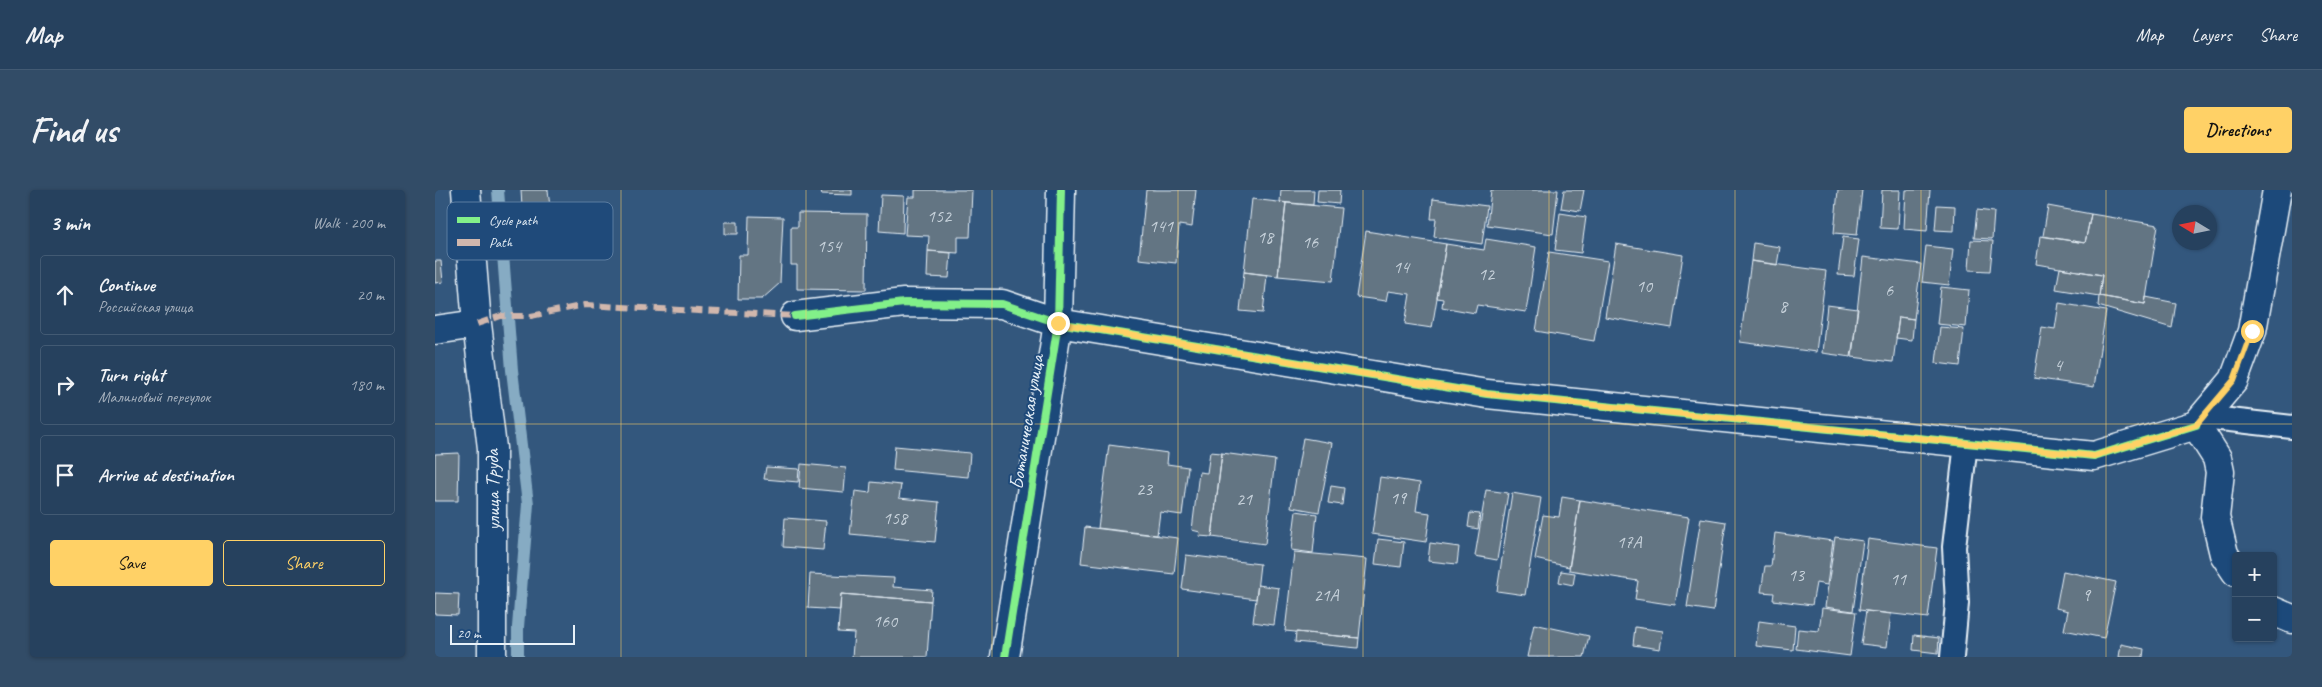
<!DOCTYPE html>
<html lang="en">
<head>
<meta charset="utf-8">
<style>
	body { margin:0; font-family:Caveat,sans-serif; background:#324c67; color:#f1f3f6 }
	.controls { position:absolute; right:15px; bottom:15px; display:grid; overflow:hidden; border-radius:5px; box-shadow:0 1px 4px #0004 }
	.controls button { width:45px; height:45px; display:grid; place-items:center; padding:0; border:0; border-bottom:1px solid #425a73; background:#26415e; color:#f1f3f6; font:25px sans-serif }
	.compass { position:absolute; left:1737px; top:15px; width:45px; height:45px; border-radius:50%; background:#26415e; box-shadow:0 1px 4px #0004; rotate:280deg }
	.scale { position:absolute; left:15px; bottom:12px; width:125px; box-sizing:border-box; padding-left:5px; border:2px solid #e8f1f8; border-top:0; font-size:14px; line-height:18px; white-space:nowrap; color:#e8f1f8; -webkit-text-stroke:4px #1f4a7a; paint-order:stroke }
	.stop { position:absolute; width:15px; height:15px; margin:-11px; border:4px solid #ffd166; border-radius:50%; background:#fff }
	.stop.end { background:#ffd166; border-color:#fff; box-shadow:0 1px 5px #0008 }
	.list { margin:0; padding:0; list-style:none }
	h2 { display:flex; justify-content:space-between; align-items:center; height:65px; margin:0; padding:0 20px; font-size:21px }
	h2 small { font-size:16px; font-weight:400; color:#a4afbc }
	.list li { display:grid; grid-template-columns:32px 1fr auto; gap:15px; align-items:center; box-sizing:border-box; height:80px; margin:0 10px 10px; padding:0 10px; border:1px solid #425a73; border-radius:5px }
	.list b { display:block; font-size:19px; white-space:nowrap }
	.list p { margin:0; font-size:16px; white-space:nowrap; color:#a4afbc }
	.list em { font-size:16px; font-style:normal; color:#a4afbc }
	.actions { display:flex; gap:10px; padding:15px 20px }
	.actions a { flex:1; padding:11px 0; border:1px solid #ffd166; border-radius:5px; text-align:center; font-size:18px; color:#ffd166 }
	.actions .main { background:#ffd166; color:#111 }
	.icon { flex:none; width:28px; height:28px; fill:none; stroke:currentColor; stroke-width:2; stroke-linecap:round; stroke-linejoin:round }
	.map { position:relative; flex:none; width:1857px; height:467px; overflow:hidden; border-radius:5px }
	header { display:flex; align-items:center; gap:30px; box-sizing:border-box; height:70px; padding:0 25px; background:#26415e; border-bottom:1px solid #425a73 }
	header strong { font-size:24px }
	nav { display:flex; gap:28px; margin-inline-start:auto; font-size:18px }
	.intro { display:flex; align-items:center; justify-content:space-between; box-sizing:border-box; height:120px; padding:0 30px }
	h1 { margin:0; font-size:35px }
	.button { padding:12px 22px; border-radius:5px; background:#ffd166; color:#111; font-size:18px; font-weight:700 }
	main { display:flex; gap:30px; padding:0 30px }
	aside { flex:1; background:#26415e; border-radius:5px; box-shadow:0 1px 4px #0004 }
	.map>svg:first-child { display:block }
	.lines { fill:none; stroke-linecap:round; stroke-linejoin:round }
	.stream { stroke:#86abc3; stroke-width:12 }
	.building { fill:#637483; stroke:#e8f1f8 }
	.service-casing { stroke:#e8f1f8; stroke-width:26 }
	.minor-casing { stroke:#e8f1f8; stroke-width:31 }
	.service { stroke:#1f4a7a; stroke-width:22 }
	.minor { stroke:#1f4a7a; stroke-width:28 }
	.quiet { stroke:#d1b7ad; stroke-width:6; stroke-dasharray:12 6; stroke-linecap:butt }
	.cycleway-casing { stroke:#1f4a7a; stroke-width:11 }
	.cycleway { stroke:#82f089; stroke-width:8 }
	.route { stroke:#ffd166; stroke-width:6 }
	.grid { fill:none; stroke:#ffd166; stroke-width:1; stroke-opacity:0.55 }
	.labels { text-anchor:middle; stroke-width:4; stroke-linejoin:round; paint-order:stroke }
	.number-label { font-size:18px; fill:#c7d2db }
	.street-label { font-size:20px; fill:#e8f1f8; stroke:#1f4a7a }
	.key { fill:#1f4a7a; stroke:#5b7ca0; stroke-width:1 }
	.key-label { font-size:14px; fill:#e8f1f8 }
</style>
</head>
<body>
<header>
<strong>Map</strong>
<nav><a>Map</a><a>Layers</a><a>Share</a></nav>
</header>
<div class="intro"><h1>Find us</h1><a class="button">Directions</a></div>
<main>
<aside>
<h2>3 min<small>Walk · 200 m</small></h2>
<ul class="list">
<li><svg class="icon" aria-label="ahead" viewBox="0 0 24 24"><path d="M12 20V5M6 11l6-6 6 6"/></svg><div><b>Continue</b><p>Российская улица</p></div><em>20 m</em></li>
<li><svg class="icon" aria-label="right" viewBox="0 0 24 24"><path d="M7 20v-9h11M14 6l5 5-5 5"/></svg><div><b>Turn right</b><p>Малиновый переулок</p></div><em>180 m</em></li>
<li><svg class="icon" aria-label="arrive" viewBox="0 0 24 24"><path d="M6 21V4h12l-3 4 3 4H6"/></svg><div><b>Arrive at destination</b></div></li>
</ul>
<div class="actions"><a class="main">Save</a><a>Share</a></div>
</aside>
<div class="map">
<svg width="1857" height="467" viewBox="0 0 1857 467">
	<rect width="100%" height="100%" fill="#33577d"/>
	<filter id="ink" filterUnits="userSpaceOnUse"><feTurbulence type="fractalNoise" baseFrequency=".02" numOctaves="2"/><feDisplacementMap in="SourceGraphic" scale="10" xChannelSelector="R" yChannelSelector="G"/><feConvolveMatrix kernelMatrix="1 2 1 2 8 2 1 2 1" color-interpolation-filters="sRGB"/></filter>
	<g filter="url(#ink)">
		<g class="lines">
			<path class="stream" d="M 63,0 L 77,180 L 93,314 L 83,437 L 83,467"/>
		</g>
		<path class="building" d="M 86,0 L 113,0 L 115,17 L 87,18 Z
			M 387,0 L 417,0 L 417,5 L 386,4 Z
			M 480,0 L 537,0 L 535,47 L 523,47 L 523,63 L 493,61 L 494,46 L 470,45 L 473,7 L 480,7 Z
			M 711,0 L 761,0 L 757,37 L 744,35 L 741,73 L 704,69 Z
			M 846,0 L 879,0 L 878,15 L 845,12 Z
			M 883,0 L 905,0 L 904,14 L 882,12 Z
			M 1056,0 L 1123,0 L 1118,44 L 1052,35 Z
			M 1129,0 L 1149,0 L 1145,21 L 1126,18 Z
			M 1403,0 L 1427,0 L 1422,45 L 1399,43 Z
			M 1447,0 L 1465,0 L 1463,39 L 1445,38 Z
			M 1471,0 L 1495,0 L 1492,41 L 1469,39 Z
			M 446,5 L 469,6 L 468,43 L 444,41 Z
			M 817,9 L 851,13 L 843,86 L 809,82 Z
			M 998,9 L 1052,16 L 1047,54 L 999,47 L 1001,29 L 996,29 Z
			M 851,13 L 906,18 L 898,91 L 843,86 Z
			M 1502,15 L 1520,16 L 1519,41 L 1500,40 Z
			M 1613,16 L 1656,24 L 1650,53 L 1608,46 Z
			M 1542,20 L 1559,22 L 1557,49 L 1539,48 Z
			M 363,23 L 432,24 L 431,100 L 362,99 L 362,75 L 356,75 L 356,37 L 363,37 Z
			M 1125,23 L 1151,27 L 1146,63 L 1120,60 Z
			M 1656,24 L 1723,35 L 1710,114 L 1664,106 L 1667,85 L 1601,74 L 1605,46 L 1650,53 Z
			M 314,26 L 348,27 L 345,93 L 327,109 L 303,109 L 304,65 L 313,65 Z
			M 290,32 L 303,32 L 303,44 L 290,44 Z
			M 931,41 L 1011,54 L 997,138 L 970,134 L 975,104 L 953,101 L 951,111 L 921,107 Z
			M 1408,47 L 1424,49 L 1419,86 L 1403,85 Z
			M 1051,49 L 1101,57 L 1091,122 L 1042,115 L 1040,123 L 1007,117 L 1008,109 L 1002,108 L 1011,54 L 1049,60 Z
			M 1536,50 L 1558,51 L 1555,81 L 1534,80 Z
			M 1318,53 L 1345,57 L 1342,75 L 1316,71 Z
			M 1181,54 L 1248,65 L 1237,138 L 1170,127 Z
			M 1491,56 L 1518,59 L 1514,95 L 1487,92 Z
			M 493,61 L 516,63 L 514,88 L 492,87 Z
			M 1114,62 L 1173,71 L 1159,151 L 1101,141 Z
			M 1428,67 L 1486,74 L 1479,129 L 1464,127 L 1458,172 L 1417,167 Z
			M 0,71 L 6,71 L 8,92 L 0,93 Z
			M 1316,71 L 1391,81 L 1381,162 L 1305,152 Z
			M 1625,78 L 1667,85 L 1664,106 L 1621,99 Z
			M 809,82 L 832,85 L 828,123 L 805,121 Z
			M 1506,97 L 1534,100 L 1531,137 L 1502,134 Z
			M 1664,106 L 1710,114 L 1711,107 L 1741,113 L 1737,138 L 1663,116 Z
			M 1624,113 L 1671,121 L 1659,197 L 1599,188 L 1607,137 L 1620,139 Z
			M 1392,115 L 1423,119 L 1416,167 L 1387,163 Z
			M 1464,127 L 1479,129 L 1477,150 L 1461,148 Z
			M 1505,137 L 1529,139 L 1525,176 L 1501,173 Z
			M 868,248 L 897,253 L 884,322 L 856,317 Z
			M 674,255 L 733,263 L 732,274 L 753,277 L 747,325 L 725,322 L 722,345 L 663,338 Z
			M 460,256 L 535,263 L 533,287 L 458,280 Z
			M 775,262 L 787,263 L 777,347 L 764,346 L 765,342 L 757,340 L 764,282 L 772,283 Z
			M 24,263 L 23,311 L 0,311 L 0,264 Z
			M 787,263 L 840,270 L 830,354 L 777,347 Z
			M 366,274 L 411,278 L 409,302 L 364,298 Z
			M 331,277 L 364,279 L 363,292 L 329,289 Z
			M 945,287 L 985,293 L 981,321 L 995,323 L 991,352 L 937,344 Z
			M 436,292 L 466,295 L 464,308 L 504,312 L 500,352 L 415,344 L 420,301 L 435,303 Z
			M 896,296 L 909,298 L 907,315 L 893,313 Z
			M 1051,300 L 1073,303 L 1062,370 L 1040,366 Z
			M 1077,303 L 1106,308 L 1090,405 L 1062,401 Z
			M 1127,307 L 1145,310 L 1134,377 L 1100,369 L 1108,325 L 1124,327 Z
			M 1145,310 L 1254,327 L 1240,415 L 1200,409 L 1203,391 L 1134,380 Z
			M 861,321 L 882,324 L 878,363 L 856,360 Z
			M 1035,323 L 1045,324 L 1043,339 L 1033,337 Z
			M 350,328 L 391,331 L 388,360 L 348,357 Z
			M 1266,328 L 1291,332 L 1278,421 L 1252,417 Z
			M 650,337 L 743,348 L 739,384 L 646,373 Z
			M 1340,343 L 1398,351 L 1392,395 L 1381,393 L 1377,415 L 1338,410 L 1339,403 L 1326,402 L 1330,376 L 1336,376 Z
			M 1400,347 L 1428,351 L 1418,421 L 1390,417 Z
			M 943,349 L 969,352 L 966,377 L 940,374 Z
			M 1433,349 L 1502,358 L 1493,428 L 1424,420 Z
			M 995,353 L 1024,357 L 1022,374 L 993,371 Z
			M 859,362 L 932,369 L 924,448 L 850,441 Z
			M 751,365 L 825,374 L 821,409 L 747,399 Z
			M 1126,381 L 1140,383 L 1138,395 L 1124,392 Z
			M 1628,381 L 1681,392 L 1669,448 L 1629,440 L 1633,421 L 1621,418 Z
			M 375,384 L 459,388 L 458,397 L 497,400 L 496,411 L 406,404 L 405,420 L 373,418 Z
			M 823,395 L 844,398 L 839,435 L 818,432 Z
			M 0,403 L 24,404 L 23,425 L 0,424 Z
			M 406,404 L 496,411 L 492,467 L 417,467 L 419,443 L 403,442 Z
			M 1387,418 L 1421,422 L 1415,466 L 1361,459 L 1363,439 L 1384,441 Z
			M 1431,421 L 1456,424 L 1452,457 L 1426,454 Z
			M 1324,431 L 1360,436 L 1358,460 L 1321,456 Z
			M 1099,434 L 1154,446 L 1149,467 L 1092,467 Z
			M 1200,437 L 1228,441 L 1225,459 L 1198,455 Z
			M 861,442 L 924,448 L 923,458 L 860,452 Z
			M 1479,445 L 1504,448 L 1503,463 L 1478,460 Z
			M 1686,454 L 1709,459 L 1708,467 L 1684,467 Z"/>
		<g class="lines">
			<defs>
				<path id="service" d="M 1768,227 L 1857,237
					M 1517,467 L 1522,413 L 1519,357 L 1531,253"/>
				<path id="minor" d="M 31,0 L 42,134 L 57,258 L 57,467
					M 360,126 L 469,113 L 567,114 L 623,133 L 1052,204 L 1659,266 L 1761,235
					M 0,140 L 42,134
					M 1761,235 L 1799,190 L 1817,141 L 1842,0
					M 1761,235 L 1782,268 L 1785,282 L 1780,327 L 1789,364 L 1801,382
					M 1838,421 L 1857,429
					M 570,467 L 623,133 L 626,0"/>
			</defs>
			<use href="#service" class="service-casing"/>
			<use href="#minor" class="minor-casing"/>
			<use href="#service" class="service"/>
			<use href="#minor" class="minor"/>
			<path class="quiet" d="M 42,134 L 66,126 L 96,126 L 150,115 L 360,126"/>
			<defs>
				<path id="cycleway" d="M 360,126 L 469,113 L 567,114 L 623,133 L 1052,204 L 1659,266 L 1761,235
					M 570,467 L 623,133 L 626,0"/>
			</defs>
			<use href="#cycleway" class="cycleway-casing"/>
			<use href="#cycleway" class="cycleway"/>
		</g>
	</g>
	<g class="lines" filter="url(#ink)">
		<path class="route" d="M 623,133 L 1052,204 L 1659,266 L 1761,235 L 1799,190 L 1817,141"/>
	</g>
	<path class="grid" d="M 186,0 L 186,467M 371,0 L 371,467M 557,0 L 557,467M 743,0 L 743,467M 928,0 L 928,467M 1114,0 L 1114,467M 1300,0 L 1300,467M 1486,0 L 1486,467M 1671,0 L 1671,467M 0,234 L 1857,234"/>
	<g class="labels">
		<g class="number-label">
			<text x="504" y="32">152</text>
			<text x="726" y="42">141</text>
			<text x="830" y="53">18</text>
			<text x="875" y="58">16</text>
			<text x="394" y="62">154</text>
			<text x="966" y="83">14</text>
			<text x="1051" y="90">12</text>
			<text x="1209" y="102">10</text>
			<text x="1454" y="106">6</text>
			<text x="1348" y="122">8</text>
			<text x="1623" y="181">4</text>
			<text x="709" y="305">23</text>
			<text x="963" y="314">19</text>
			<text x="809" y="315">21</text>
			<text x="460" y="334">158</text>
			<text x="1194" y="358">17А</text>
			<text x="1361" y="391">13</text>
			<text x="1463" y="395">11</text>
			<text x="891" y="411">21А</text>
			<text x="1651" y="411">9</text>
			<text x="450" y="437">160</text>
		</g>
		<g class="street-label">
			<text transform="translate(591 232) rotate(-81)" y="7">Ботаническая улица</text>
			<text transform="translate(57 300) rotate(-91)" y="7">улица Труда</text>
		</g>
	</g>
	<rect x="12" y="12" width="166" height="58" rx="8" class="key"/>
	<rect x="22" y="27" width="23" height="6" fill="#82f089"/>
	<rect x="22" y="49" width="23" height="7" fill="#d1b7ad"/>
	<g class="key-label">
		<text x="54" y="35">Cycle path</text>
		<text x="54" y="57">Path</text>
	</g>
</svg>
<div class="controls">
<button>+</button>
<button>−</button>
</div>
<svg class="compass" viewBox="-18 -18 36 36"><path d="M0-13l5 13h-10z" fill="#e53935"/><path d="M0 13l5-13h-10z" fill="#a4afbc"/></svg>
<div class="scale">20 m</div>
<div class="stop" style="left:1817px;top:141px"></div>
<div class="stop end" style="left:623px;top:133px"></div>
</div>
</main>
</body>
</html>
